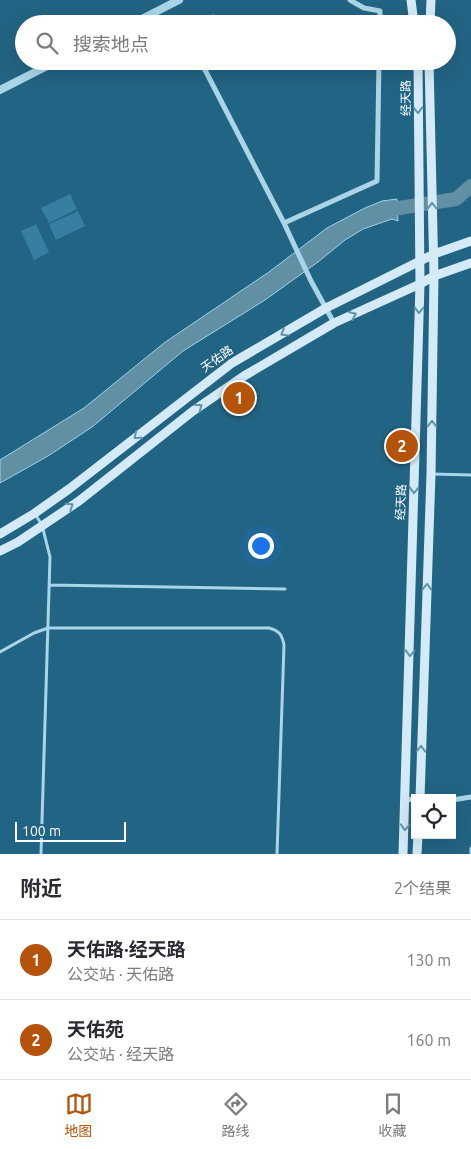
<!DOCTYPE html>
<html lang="zh">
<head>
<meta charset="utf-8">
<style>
	body { margin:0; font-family:Ubuntu,"Noto Sans SC",sans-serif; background:#f7f7f7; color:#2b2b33 }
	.controls { position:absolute; right:15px; bottom:15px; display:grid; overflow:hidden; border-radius:0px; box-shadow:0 5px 20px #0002 }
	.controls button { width:45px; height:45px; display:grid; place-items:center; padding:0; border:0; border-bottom:1px solid #e1e1e2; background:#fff; color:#2b2b33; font:25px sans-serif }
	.scale { position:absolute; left:15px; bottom:12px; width:111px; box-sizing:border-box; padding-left:5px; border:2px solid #fff; border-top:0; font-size:14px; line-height:18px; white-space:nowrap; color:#fff; -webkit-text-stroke:4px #226483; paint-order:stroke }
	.you { position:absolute; left:260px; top:545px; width:18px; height:18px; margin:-12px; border:4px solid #fff; border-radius:50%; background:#1a73e8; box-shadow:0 0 0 8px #1a73e833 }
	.badge { display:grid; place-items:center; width:32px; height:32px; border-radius:50%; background:#b45309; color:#fff; font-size:16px; font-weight:700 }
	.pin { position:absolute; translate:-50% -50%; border:2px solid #fff; box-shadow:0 1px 5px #0006 }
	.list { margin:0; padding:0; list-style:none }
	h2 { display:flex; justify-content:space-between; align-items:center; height:65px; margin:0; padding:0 20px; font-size:21px }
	h2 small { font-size:16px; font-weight:400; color:#7c7c81 }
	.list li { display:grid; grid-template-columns:32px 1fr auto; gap:15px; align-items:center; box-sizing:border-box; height:80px; padding:0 20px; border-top:1px solid #e1e1e2 }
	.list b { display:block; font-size:19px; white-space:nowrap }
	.list p { margin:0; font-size:16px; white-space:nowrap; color:#7c7c81 }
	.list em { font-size:16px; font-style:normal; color:#7c7c81 }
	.icon { flex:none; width:28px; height:28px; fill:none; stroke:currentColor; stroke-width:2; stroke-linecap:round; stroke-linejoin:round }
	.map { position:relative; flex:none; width:471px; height:854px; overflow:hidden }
	.search { position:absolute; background:#fff; box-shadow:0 5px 20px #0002; left:15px; right:15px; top:15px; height:55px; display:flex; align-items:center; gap:12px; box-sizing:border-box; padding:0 18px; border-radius:28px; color:#7c7c81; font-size:19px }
	.sheet { height:225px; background:#fff }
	nav { display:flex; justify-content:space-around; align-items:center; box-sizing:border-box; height:70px; border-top:1px solid #e1e1e2; background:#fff; font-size:14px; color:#7c7c81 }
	nav a { display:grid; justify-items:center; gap:2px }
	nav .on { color:#b45309 }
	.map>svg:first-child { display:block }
	.green { fill:#367fa0 }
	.water { fill:#6190a5; stroke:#9ed3e9 }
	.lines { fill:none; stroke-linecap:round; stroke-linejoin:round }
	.river { stroke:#6190a5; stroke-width:14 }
	.service { stroke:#aad5e8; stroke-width:3 }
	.minor { stroke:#aad5e8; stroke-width:5 }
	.tertiary { stroke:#aad5e8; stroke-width:8 }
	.secondary { stroke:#d4ebf7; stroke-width:9 }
	.oneway { stroke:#6093ac }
	.labels { text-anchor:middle; stroke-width:5; stroke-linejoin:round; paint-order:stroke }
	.street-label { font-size:12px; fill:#fff; stroke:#226483 }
</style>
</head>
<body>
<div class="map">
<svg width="471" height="854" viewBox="0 0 471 854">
	<rect width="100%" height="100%" fill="#226483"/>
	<path class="green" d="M 70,194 L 77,209 L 49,223 L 41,208 Z
		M 78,211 L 85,226 L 56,240 L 49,224 Z
		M 36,224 L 49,252 L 34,260 L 21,231 Z"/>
	<path class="water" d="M 397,199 L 398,221 L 392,219 L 363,229 L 345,240 L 318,262 L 265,300 L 183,351 L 92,427 L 48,456 L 0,483 L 0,460 L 84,408 L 164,343 L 269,272 L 327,228 L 365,208 L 382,201 Z"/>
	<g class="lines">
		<path class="river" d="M 380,211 L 456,199 L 471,186"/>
		<path class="service" d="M 432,474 L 471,475
			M 35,514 L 42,525 L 50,557 L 41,854
			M 50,585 L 285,589
			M 0,652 L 34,633 L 48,628 L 269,628 C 280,631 282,635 284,645 L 277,854
			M 471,854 L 471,848"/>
		<path class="minor" d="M 350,0 L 364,8 L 380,11 L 380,24
			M 212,24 L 213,17
			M 204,61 L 203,66 L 284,223 L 311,281 L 334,323
			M 284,223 L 377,181 L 379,61
			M 406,799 L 415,800
			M 452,800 L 471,797"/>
		<path class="tertiary" d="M 132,24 L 179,0
			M 0,90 L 57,61"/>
		<path class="secondary" d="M 411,0 L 414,24
			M 430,24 L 431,0
			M 0,534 L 35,513 L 69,489 L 232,363 L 326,308 L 434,254 L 471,241
			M 0,551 L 18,542 L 79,501 L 193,411 L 244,376 L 334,323 L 420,284 L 434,276 L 471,263
			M 420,798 L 431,474 L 434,276 L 429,61
			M 403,854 L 420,284 L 418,61
			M 417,854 L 418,835"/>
	</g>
	<defs><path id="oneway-chevron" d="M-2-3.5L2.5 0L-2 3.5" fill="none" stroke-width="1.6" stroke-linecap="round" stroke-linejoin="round" transform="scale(1.25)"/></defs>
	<g class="oneway">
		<use href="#oneway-chevron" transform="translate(418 110) rotate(89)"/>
		<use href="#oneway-chevron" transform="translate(432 206) rotate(-91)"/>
		<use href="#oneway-chevron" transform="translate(419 310) rotate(92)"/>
		<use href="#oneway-chevron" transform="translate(353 315) rotate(-24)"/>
		<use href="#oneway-chevron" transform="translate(284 333) rotate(150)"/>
		<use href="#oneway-chevron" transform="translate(199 407) rotate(-35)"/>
		<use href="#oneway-chevron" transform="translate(432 424) rotate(-89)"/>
		<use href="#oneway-chevron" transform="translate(137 436) rotate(141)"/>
		<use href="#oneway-chevron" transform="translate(414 490) rotate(92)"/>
		<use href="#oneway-chevron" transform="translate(70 506) rotate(-33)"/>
		<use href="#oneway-chevron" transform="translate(427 587) rotate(-88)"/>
		<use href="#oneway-chevron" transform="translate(410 653) rotate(92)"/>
		<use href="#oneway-chevron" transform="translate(421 749) rotate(-88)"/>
		<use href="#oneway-chevron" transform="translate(405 827) rotate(93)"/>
	</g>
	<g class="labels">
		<g class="street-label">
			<text transform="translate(406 98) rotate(-91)" y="4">经天路</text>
			<text transform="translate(217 359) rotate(-35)" y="4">天佑路</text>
			<text transform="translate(401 502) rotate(-88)" y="4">经天路</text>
		</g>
	</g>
</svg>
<div class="controls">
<button><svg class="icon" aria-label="locate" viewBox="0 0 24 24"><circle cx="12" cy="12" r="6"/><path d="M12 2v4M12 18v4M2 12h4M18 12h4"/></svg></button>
</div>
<div class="scale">100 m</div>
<div class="you"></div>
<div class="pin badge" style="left:239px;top:398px">1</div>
<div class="pin badge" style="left:402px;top:446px">2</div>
<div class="search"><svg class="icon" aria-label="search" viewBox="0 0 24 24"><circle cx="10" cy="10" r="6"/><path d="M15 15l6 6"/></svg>搜索地点</div>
</div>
<section class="sheet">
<h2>附近<small>2个结果</small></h2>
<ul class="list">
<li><span class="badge">1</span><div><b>天佑路·经天路</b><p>公交站 · 天佑路</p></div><em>130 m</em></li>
<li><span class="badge">2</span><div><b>天佑苑</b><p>公交站 · 经天路</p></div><em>160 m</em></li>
</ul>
</section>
<nav>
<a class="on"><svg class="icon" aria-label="map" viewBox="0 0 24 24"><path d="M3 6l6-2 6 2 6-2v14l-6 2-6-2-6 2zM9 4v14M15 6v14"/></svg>地图</a>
<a><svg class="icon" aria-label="directions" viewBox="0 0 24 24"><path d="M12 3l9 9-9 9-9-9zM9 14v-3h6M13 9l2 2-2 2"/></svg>路线</a>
<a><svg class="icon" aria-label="saved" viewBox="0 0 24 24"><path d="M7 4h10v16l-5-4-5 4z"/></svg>收藏</a>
</nav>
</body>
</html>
